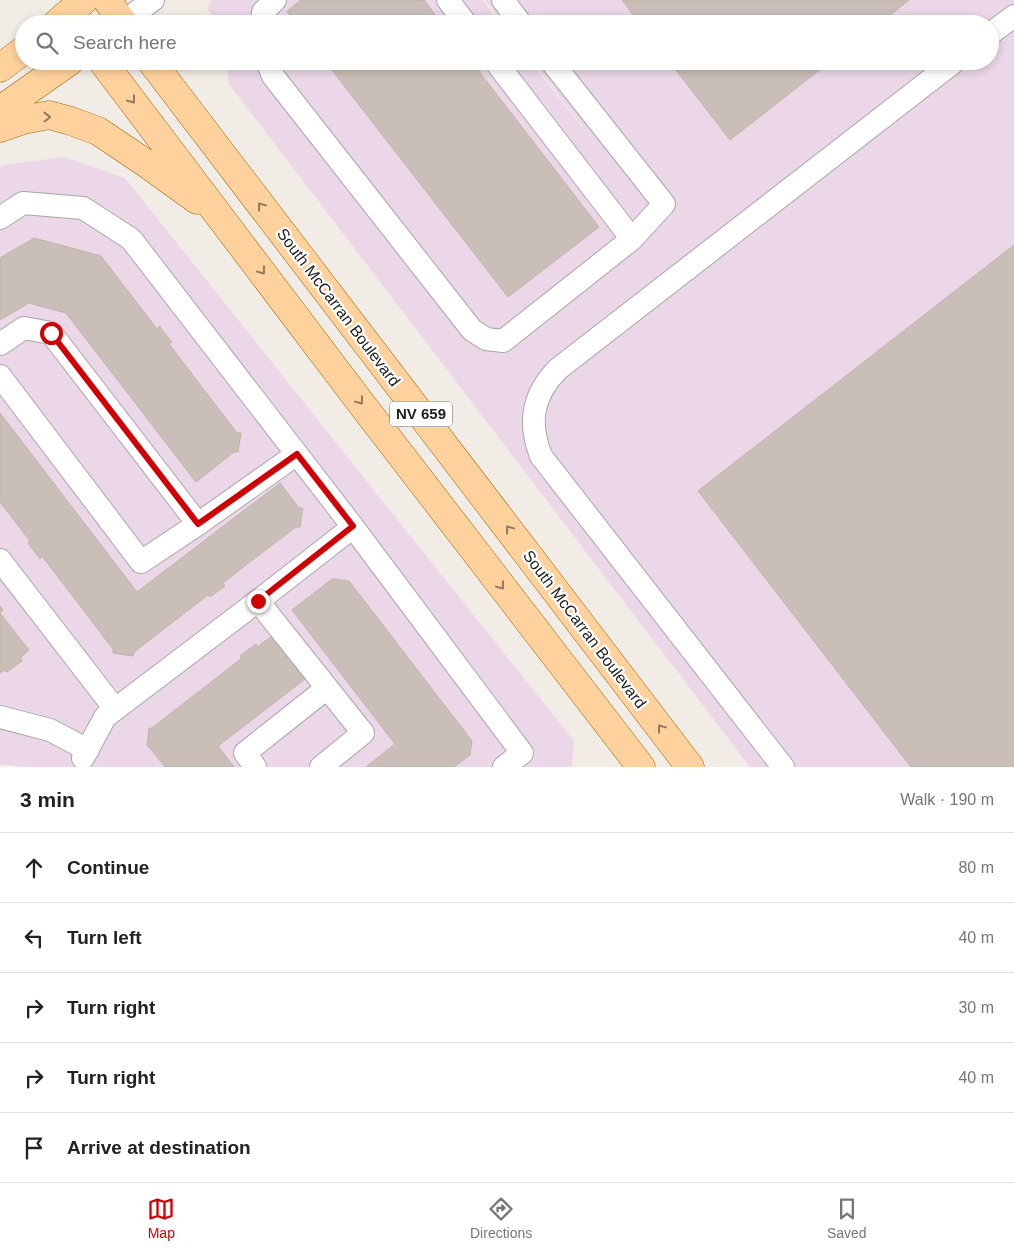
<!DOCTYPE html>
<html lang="en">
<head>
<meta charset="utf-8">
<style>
	body { margin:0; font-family:Arial,sans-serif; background:#f6f6f6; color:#222 }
	.stop { position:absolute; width:15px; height:15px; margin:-11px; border:4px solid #d00005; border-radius:50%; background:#fff }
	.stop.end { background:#d00005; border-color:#fff; box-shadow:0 1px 5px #0008 }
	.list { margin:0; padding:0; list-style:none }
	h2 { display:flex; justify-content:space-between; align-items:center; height:65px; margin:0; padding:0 20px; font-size:21px }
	h2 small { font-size:16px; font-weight:400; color:#767676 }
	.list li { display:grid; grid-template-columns:32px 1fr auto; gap:15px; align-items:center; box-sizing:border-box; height:70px; padding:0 20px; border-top:1px solid #e0e0e0 }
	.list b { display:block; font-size:19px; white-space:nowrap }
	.list em { font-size:16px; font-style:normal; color:#767676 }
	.icon { flex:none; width:28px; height:28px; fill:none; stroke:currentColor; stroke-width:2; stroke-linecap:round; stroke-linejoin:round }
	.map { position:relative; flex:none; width:1014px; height:767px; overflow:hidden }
	.search { position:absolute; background:#fff; box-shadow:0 2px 8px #0003; left:15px; right:15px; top:15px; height:55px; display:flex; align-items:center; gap:12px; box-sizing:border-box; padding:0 18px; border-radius:28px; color:#767676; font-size:19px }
	.sheet { height:415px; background:#fff }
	nav { display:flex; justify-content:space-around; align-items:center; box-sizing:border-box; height:70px; border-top:1px solid #e0e0e0; background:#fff; font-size:14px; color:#767676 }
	nav a { display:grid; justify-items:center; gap:2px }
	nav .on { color:#d00005 }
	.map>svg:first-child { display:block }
	.industrial { fill:#ebd7e7 }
	.building { fill:#c9bfb8; stroke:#c4b3a7 }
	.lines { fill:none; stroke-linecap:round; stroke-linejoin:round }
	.minor-casing { stroke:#a7a7a7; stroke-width:24 }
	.major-casing { stroke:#9c6500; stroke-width:29 }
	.minor { stroke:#fff; stroke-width:22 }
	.major { stroke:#ffd29d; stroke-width:28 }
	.oneway { stroke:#90795e }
	.route { stroke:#d00005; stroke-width:6 }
	.labels { text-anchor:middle; stroke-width:4.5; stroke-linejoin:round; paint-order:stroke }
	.shield { fill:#fff; stroke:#636363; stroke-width:1 }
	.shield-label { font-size:15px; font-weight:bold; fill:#202020 }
	.street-label { font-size:16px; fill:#202020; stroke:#fff }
</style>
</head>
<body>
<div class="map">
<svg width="1014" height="767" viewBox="0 0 1014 767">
	<rect width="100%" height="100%" fill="#f1ede6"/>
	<path class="industrial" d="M 211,0 L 483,0 L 501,24 L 218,24 L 207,8 Z
		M 485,0 L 1014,0 L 1014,767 L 750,767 L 229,84 L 226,61 L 530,61 L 616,170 L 532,61 L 990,61 L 990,24 L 503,24 Z
		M 64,157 L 125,178 L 574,741 L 572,767 L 22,767 L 0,764 L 0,167 L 5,165 Z"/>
	<path class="building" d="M 301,0 L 424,0 L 442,24 L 296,24 L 287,11 Z
		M 622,0 L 909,0 L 879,24 L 640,24 Z
		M 325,61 L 471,61 L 599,227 L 508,297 Z
		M 669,61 L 831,61 L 730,140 Z
		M 34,238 L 101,256 L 157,329 L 160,326 L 162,330 L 172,342 L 169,344 L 237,433 L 241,433 L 238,452 L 234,452 L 196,482 L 66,313 L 29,303 L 0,320 L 0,258 Z
		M 1014,245 L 1014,767 L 911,767 L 698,491 Z
		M 0,413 L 137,592 L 280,483 L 299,508 L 303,508 L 300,527 L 296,527 L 242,568 L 223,583 L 225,586 L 210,597 L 208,595 L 134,652 L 133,656 L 113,653 L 113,649 L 42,556 L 40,559 L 28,543 L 30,541 L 0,502 Z
		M 332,579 L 349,581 L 472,741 L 470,755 L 454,767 L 366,767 L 395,744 L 292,610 Z
		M 0,606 L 3,610 L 0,613 L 29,650 L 20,658 L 22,661 L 7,672 L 4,670 L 0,673 Z
		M 272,636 L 305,679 L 218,746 L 234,767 L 165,767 L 149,747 L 147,746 L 149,728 L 152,728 L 242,658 L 240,656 L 256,644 L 257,647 Z"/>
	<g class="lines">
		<defs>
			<path id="minor" d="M 448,0 L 466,24
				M 503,0 L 521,24
				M 123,22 L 153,0
				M 262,24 L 263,12 L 275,0
				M 990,34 L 1014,16
				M 267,61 L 273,76 L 472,330 L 486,339 L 503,341 L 632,239 L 664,204 L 551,61
				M 495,61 L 632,239
				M 0,218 L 23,203 L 83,208 L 131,239 L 353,527
				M 0,344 L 24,328 L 51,333 L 198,524 L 141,562 L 0,376
				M 198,524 L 297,454
				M 0,560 L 115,709
				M 258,601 L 353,527 L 522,753 L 504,767
				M 0,717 L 50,730 L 88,750
				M 83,758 L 105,717 L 258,601 L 363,733 L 321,767
				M 255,767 L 245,753 L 327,688
				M 783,767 L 541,456 C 528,423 532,395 558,369 L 955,61"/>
			<path id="major" d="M 107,0 L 124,24
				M 56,24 L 84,0
				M 102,61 L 357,398 L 641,767
				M 151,61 L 690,767
				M 0,68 L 24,50
				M 0,110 L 70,61
				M 0,128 L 23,120 L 49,115 L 71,121 L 98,131 L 147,164 L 197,200"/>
		</defs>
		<use href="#minor" class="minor-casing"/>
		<use href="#major" class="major-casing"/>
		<use href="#minor" class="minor"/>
		<use href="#major" class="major"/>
	</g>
	<defs><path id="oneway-chevron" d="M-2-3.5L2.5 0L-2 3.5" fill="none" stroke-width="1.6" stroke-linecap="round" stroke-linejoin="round" transform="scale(1.25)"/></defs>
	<g class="oneway">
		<use href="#oneway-chevron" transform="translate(132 100) rotate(53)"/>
		<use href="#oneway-chevron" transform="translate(47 117) rotate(-1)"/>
		<use href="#oneway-chevron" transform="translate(261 206) rotate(-127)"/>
		<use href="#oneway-chevron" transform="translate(262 271) rotate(53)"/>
		<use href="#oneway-chevron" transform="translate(360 401) rotate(53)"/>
		<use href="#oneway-chevron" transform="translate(509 529) rotate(-127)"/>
		<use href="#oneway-chevron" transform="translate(501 586) rotate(53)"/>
		<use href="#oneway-chevron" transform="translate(661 728) rotate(-127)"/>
	</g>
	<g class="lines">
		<path class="route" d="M 51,333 L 198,524 L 297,454 L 353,526 L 258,601"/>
	</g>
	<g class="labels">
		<rect class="shield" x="390" y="401.5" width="62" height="25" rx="4"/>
		<g class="shield-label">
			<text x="421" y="419">NV 659</text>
		</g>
		<g class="street-label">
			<text transform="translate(339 307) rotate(53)" y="6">South McCarran Boulevard</text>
			<text transform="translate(585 629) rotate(53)" y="6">South McCarran Boulevard</text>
		</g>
	</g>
</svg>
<div class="stop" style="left:51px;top:333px"></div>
<div class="stop end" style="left:258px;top:601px"></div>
<div class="search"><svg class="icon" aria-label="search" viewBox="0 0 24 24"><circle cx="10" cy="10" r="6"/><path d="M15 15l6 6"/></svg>Search here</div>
</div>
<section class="sheet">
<h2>3 min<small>Walk · 190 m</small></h2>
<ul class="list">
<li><svg class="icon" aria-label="ahead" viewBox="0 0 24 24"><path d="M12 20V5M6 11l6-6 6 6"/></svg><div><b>Continue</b></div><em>80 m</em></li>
<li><svg class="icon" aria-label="left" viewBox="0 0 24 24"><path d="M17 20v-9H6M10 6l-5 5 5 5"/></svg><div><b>Turn left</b></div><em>40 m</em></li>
<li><svg class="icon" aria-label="right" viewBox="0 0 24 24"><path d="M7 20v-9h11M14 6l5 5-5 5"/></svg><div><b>Turn right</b></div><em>30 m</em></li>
<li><svg class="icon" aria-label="right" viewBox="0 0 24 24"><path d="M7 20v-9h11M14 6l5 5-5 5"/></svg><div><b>Turn right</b></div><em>40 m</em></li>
<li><svg class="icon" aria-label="arrive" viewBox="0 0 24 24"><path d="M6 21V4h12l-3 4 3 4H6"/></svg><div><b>Arrive at destination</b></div></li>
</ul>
</section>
<nav>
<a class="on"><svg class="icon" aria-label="map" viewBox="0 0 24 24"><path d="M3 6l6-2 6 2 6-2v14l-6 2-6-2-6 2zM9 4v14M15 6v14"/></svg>Map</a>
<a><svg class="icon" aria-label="directions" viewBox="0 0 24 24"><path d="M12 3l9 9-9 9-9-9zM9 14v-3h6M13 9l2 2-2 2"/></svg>Directions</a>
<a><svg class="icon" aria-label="saved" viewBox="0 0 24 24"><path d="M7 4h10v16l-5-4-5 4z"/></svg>Saved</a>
</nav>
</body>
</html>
